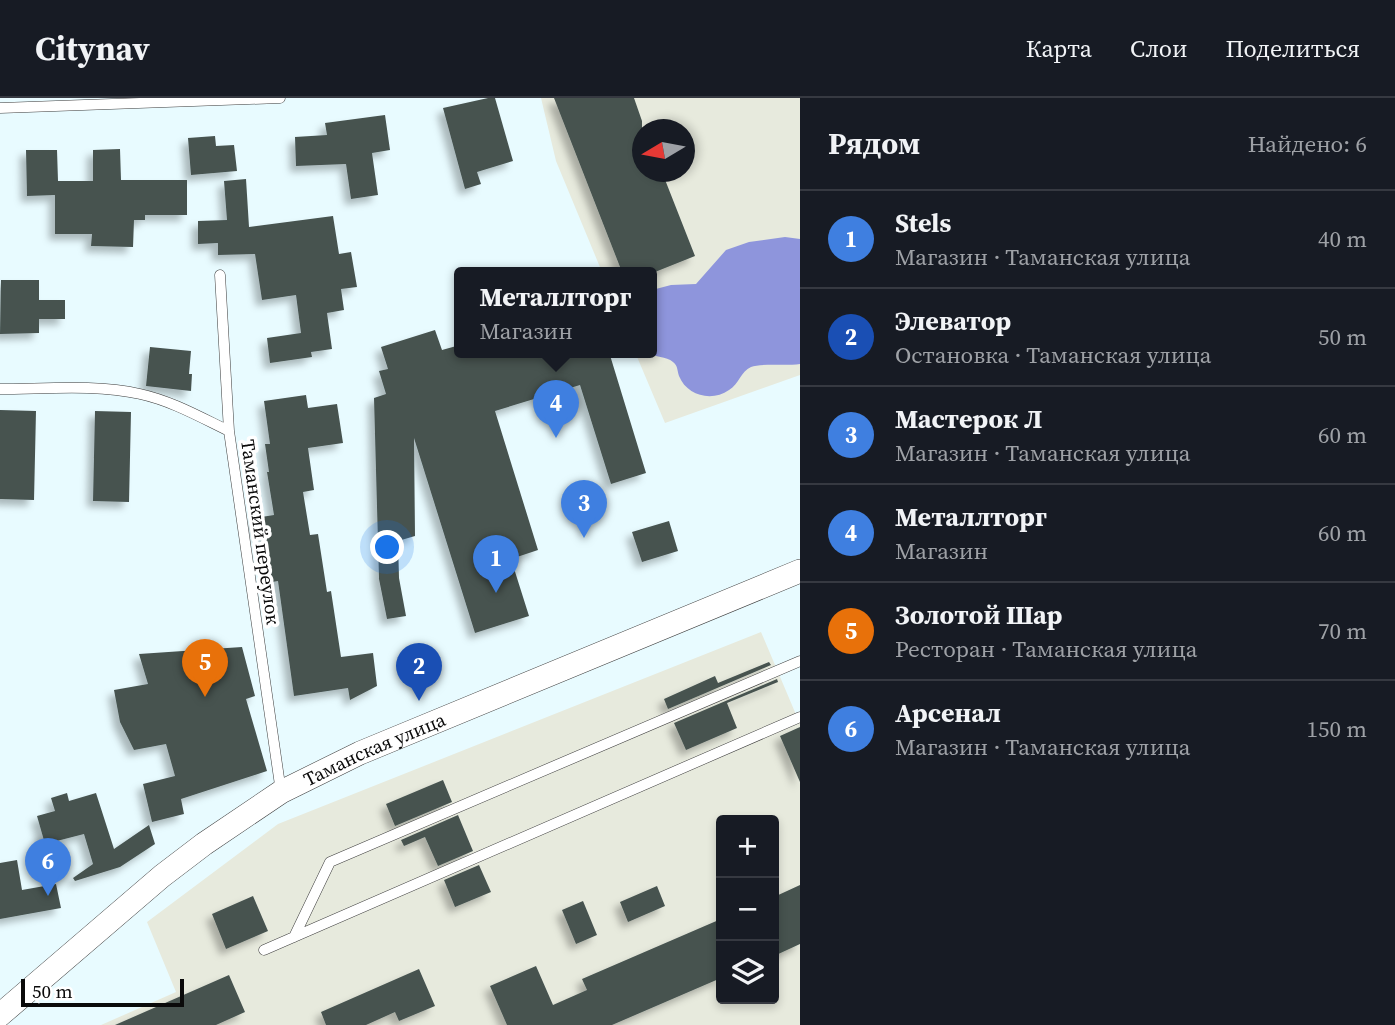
<!DOCTYPE html>
<html lang="ru">
<head>
<meta charset="utf-8">
<style>
	body { margin:0; font-family:"Source Serif 4",serif; background:#242831; color:#f1f3f6 }
	.controls { position:absolute; right:21px; bottom:21px; display:grid; overflow:hidden; border-radius:7px; box-shadow:0 4px 10px #0003 }
	.controls button { width:63px; height:63px; display:grid; place-items:center; padding:0; border:0; border-bottom:2px solid #363941; background:#171b24; color:#f1f3f6; font:35px sans-serif }
	.compass { position:absolute; left:632px; top:21px; width:63px; height:63px; border-radius:50%; background:#171b24; box-shadow:0 4px 10px #0003; rotate:260deg }
	.scale { position:absolute; left:21px; bottom:18px; width:163px; box-sizing:border-box; padding-left:7px; border:4px solid #0a0a0a; border-top:0; font-size:19px; line-height:24px; white-space:nowrap; color:#0a0a0a; -webkit-text-stroke:5px #fff; paint-order:stroke }
	.you { position:absolute; left:388px; top:450px; width:24px; height:24px; margin:-18px; border:5px solid #fff; border-radius:50%; background:#1a73e8; box-shadow:0 0 0 10px #1a73e833 }
	.badge { display:grid; place-items:center; width:46px; height:46px; border-radius:50%; background:#1cc04f; color:#fff; font-size:23px; font-weight:700 }
	.pin { position:absolute; translate:-50% -58px; filter:drop-shadow(0 2px 4px #0008) }
	.pin::after { content:''; position:absolute; top:37px; width:24px; height:21px; background:inherit; clip-path:polygon(0 0,100% 0,50% 100%) }
	.popup { position:absolute; left:454px; top:169px; width:203px; height:91px; box-sizing:border-box; display:grid; place-content:center; border-radius:7px; background:#171b24; filter:drop-shadow(0 2px 5px #0005); font-size:23px; white-space:nowrap; color:#9ea1a6 }
	.popup b { font-size:26px; color:#f1f3f6 }
	.popup::after { content:''; position:absolute; left:50%; top:100%; margin-left:-14px; border:14px solid transparent; border-top-color:#171b24 }
	.list { margin:0; padding:0; list-style:none }
	h2 { display:flex; justify-content:space-between; align-items:center; height:91px; margin:0; padding:0 28px; font-size:30px }
	h2 small { font-size:23px; font-weight:400; color:#9ea1a6 }
	.list li { display:grid; grid-template-columns:46px 1fr auto; gap:21px; align-items:center; box-sizing:border-box; height:98px; padding:0 28px; border-top:2px solid #363941 }
	.list b { display:block; font-size:26px; white-space:nowrap }
	.list p { margin:0; font-size:23px; white-space:nowrap; color:#9ea1a6 }
	.list em { font-size:23px; font-style:normal; color:#9ea1a6 }
	.icon { flex:none; width:38px; height:38px; fill:none; stroke:currentColor; stroke-width:2; stroke-linecap:round; stroke-linejoin:round }
	.map { position:relative; flex:none; width:800px; height:927px; overflow:hidden }
	header { display:flex; align-items:center; gap:42px; box-sizing:border-box; height:98px; padding:0 35px; background:#171b24; border-bottom:2px solid #363941 }
	header strong { font-size:33px }
	nav { display:flex; gap:38px; margin-inline-start:auto; font-size:24px }
	main { display:flex }
	aside { flex:1; background:#171b24 }
	.map>svg:first-child { display:block }
	.industrial { fill:#e7eadd; fill-rule:evenodd }
	.forest { fill:#8e95dc }
	.building { fill:#465350; filter:url(#shadow) }
	.lines { fill:none; stroke-linecap:round; stroke-linejoin:round }
	.service-casing { stroke:#3d3d3d; stroke-width:11 }
	.tertiary-casing { stroke:#3d3d3d; stroke-width:24 }
	.service { stroke:#fff; stroke-width:10 }
	.tertiary { stroke:#fff; stroke-width:23 }
	.labels { text-anchor:middle; stroke-width:7; stroke-linejoin:round; paint-order:stroke }
	.street-label { font-size:19px; fill:#0a0a0a; stroke:#fff }
</style>
</head>
<body>
<header>
<strong>Citynav</strong>
<nav><a>Карта</a><a>Слои</a><a>Поделиться</a></nav>
</header>
<main>
<div class="map">
<svg width="800" height="927" viewBox="0 0 800 927">
	<defs>
		<filter id="shadow"><feDropShadow dx="-6" dy="6" stdDeviation="3.5" flood-color="#0004"/></filter>
	</defs>
	<rect width="100%" height="100%" fill="#e8fbff"/>
	<path class="industrial" d="M 541,0 L 800,0 L 800,277 L 665,325 L 635,254 L 652,254 L 652,174 L 602,174 L 556,63 ZM 642,32 L 684,32 L 684,74 L 642,74 Z
		M 761,534 L 800,626 L 800,927 L 101,927 L 176,894 L 147,824 L 278,726 ZM 721,722 L 774,722 L 774,901 L 721,901 Z"/>
	<path class="forest" d="M 785,139 L 800,141 L 800,266 C 786,268 760,265 751,269 C 741,273 739,286 729,292 C 712,304 687,298 679,278 C 677,272 678,268 673,264 C 666,258 655,260 648,254 L 652,254 L 652,192 L 671,187 L 696,186 L 726,152 L 749,144 Z"/>
	<path class="building" d="M 488,0 L 495,0 L 513,63 L 477,74 L 481,86 L 465,91 L 443,10 Z
		M 554,0 L 634,0 L 642,23 L 642,74 L 662,74 L 695,158 L 655,174 L 622,174 Z
		M 385,17 L 390,52 L 372,55 L 378,97 L 351,101 L 346,66 L 296,68 L 295,39 L 327,37 L 325,25 Z
		M 215,38 L 216,48 L 234,47 L 237,73 L 191,77 L 188,40 Z
		M 120,51 L 121,82 L 187,82 L 187,117 L 145,117 L 145,122 L 134,122 L 133,149 L 91,148 L 92,136 L 55,136 L 55,97 L 27,98 L 26,52 L 57,52 L 58,83 L 93,83 L 93,52 Z
		M 246,81 L 249,129 L 333,118 L 339,156 L 351,154 L 357,189 L 341,191 L 344,212 L 327,215 L 332,251 L 311,254 L 312,259 L 270,265 L 267,240 L 301,235 L 296,197 L 262,202 L 255,156 L 218,157 L 218,145 L 198,146 L 198,123 L 227,122 L 224,83 Z
		M 1,182 L 39,182 L 39,202 L 65,202 L 65,221 L 39,221 L 39,235 L 0,236 Z
		M 435,232 L 442,252 L 460,247 L 460,254 L 609,254 L 646,375 L 611,386 L 580,287 L 495,313 L 538,452 L 511,461 L 529,518 L 475,535 L 414,340 L 415,438 L 398,443 L 399,480 L 406,518 L 387,521 L 379,481 L 374,300 L 386,296 L 379,273 L 388,271 L 381,249 Z
		M 150,249 L 191,253 L 189,276 L 192,276 L 191,293 L 146,288 Z
		M 306,297 L 308,310 L 337,306 L 343,345 L 308,350 L 314,392 L 303,394 L 310,437 L 318,436 L 327,494 L 331,493 L 341,559 L 373,555 L 377,588 L 350,602 L 348,590 L 294,598 L 278,483 L 272,484 L 265,435 L 257,436 L 255,420 L 274,417 L 267,374 L 269,374 L 265,346 L 270,346 L 264,303 Z
		M 0,312 L 36,313 L 34,402 L 0,401 Z
		M 95,313 L 131,314 L 129,404 L 93,403 Z
		M 669,423 L 678,453 L 642,464 L 632,434 Z
		M 242,549 L 255,598 L 246,601 L 267,673 L 181,701 L 184,716 L 152,724 L 143,686 L 175,678 L 166,646 L 134,652 L 120,624 L 114,592 L 148,586 L 139,556 Z
		M 769,564 L 771,567 L 668,611 L 664,601 L 715,578 L 718,585 Z
		M 777,581 L 778,584 L 727,605 L 737,630 L 686,652 L 674,625 Z
		M 800,629 L 800,684 L 780,638 Z
		M 443,682 L 452,704 L 395,728 L 386,706 Z
		M 67,695 L 69,703 L 96,695 L 114,751 L 149,727 L 155,746 L 120,769 L 75,783 L 73,780 L 93,766 L 84,736 L 45,746 L 37,718 L 55,713 L 51,700 Z
		M 458,717 L 473,753 L 438,768 L 425,739 L 404,748 L 401,742 Z
		M 17,762 L 22,792 L 56,786 L 61,810 L 0,821 L 0,765 Z
		M 479,767 L 491,794 L 455,809 L 444,782 Z
		M 800,787 L 800,846 L 774,858 L 774,799 Z
		M 657,788 L 665,808 L 628,824 L 620,804 Z
		M 253,798 L 268,833 L 226,851 L 212,816 Z
		M 583,803 L 597,837 L 576,846 L 562,812 Z
		M 721,821 L 721,880 L 612,927 L 507,927 L 490,888 L 536,868 L 553,907 L 587,892 L 582,881 Z
		M 419,871 L 435,908 L 399,923 L 395,914 L 366,927 L 326,927 L 321,914 Z
		M 229,877 L 245,914 L 216,927 L 115,927 Z"/>
	<g class="lines">
		<defs>
			<path id="service" d="M 0,10 L 280,0
				M 220,177 L 229,333 L 281,694
				M 0,291 C 44,291 97,286 140,296 C 172,303 200,319 229,333
				M 294,839 L 330,764 L 800,563
				M 264,852 L 800,619"/>
			<g id="tertiary">
				<path id="s1" d="M 0,917 L 162,778 L 204,746 L 281,694 L 360,655 L 800,473"/>
			</g>
		</defs>
		<use href="#service" class="service-casing"/>
		<use href="#tertiary" class="tertiary-casing"/>
		<use href="#service" class="service"/>
		<use href="#tertiary" class="tertiary"/>
	</g>
	<g class="labels">
		<g class="street-label">
			<text transform="translate(261 434) rotate(82)" y="7">Таманский переулок</text>
			<text dy="7" stroke="none"><textPath href="#s1" startOffset="462">Таманская улица</textPath></text>
		</g>
	</g>
</svg>
<div class="controls">
<button>+</button>
<button>−</button>
<button><svg class="icon" aria-label="layers" viewBox="0 0 24 24"><path d="M12 4l9 5-9 5-9-5zM3 14l9 5 9-5"/></svg></button>
</div>
<svg class="compass" viewBox="-18 -18 36 36"><path d="M0-13l5 13h-10z" fill="#e53935"/><path d="M0 13l5-13h-10z" fill="#9ea1a6"/></svg>
<div class="scale">50 m</div>
<div class="you"></div>
<div class="pin badge" style="left:496px;top:495px;background:#3f7fe0">1</div>
<div class="pin badge" style="left:419px;top:603px;background:#1a4fb4">2</div>
<div class="pin badge" style="left:584px;top:440px;background:#3f7fe0">3</div>
<div class="pin badge" style="left:556px;top:340px;background:#3f7fe0">4</div>
<div class="popup"><b>Металлторг</b>Магазин</div>
<div class="pin badge" style="left:205px;top:599px;background:#e8710a">5</div>
<div class="pin badge" style="left:48px;top:798px;background:#3f7fe0">6</div>
</div>
<aside>
<h2>Рядом<small>Найдено: 6</small></h2>
<ul class="list">
<li><span class="badge" style="background:#3f7fe0">1</span><div><b>Stels</b><p>Магазин · Таманская улица</p></div><em>40 m</em></li>
<li><span class="badge" style="background:#1a4fb4">2</span><div><b>Элеватор</b><p>Остановка · Таманская улица</p></div><em>50 m</em></li>
<li><span class="badge" style="background:#3f7fe0">3</span><div><b>Мастерок Л</b><p>Магазин · Таманская улица</p></div><em>60 m</em></li>
<li><span class="badge" style="background:#3f7fe0">4</span><div><b>Металлторг</b><p>Магазин</p></div><em>60 m</em></li>
<li><span class="badge" style="background:#e8710a">5</span><div><b>Золотой Шар</b><p>Ресторан · Таманская улица</p></div><em>70 m</em></li>
<li><span class="badge" style="background:#3f7fe0">6</span><div><b>Арсенал</b><p>Магазин · Таманская улица</p></div><em>150 m</em></li>
</ul>
</aside>
</main>
</body>
</html>
